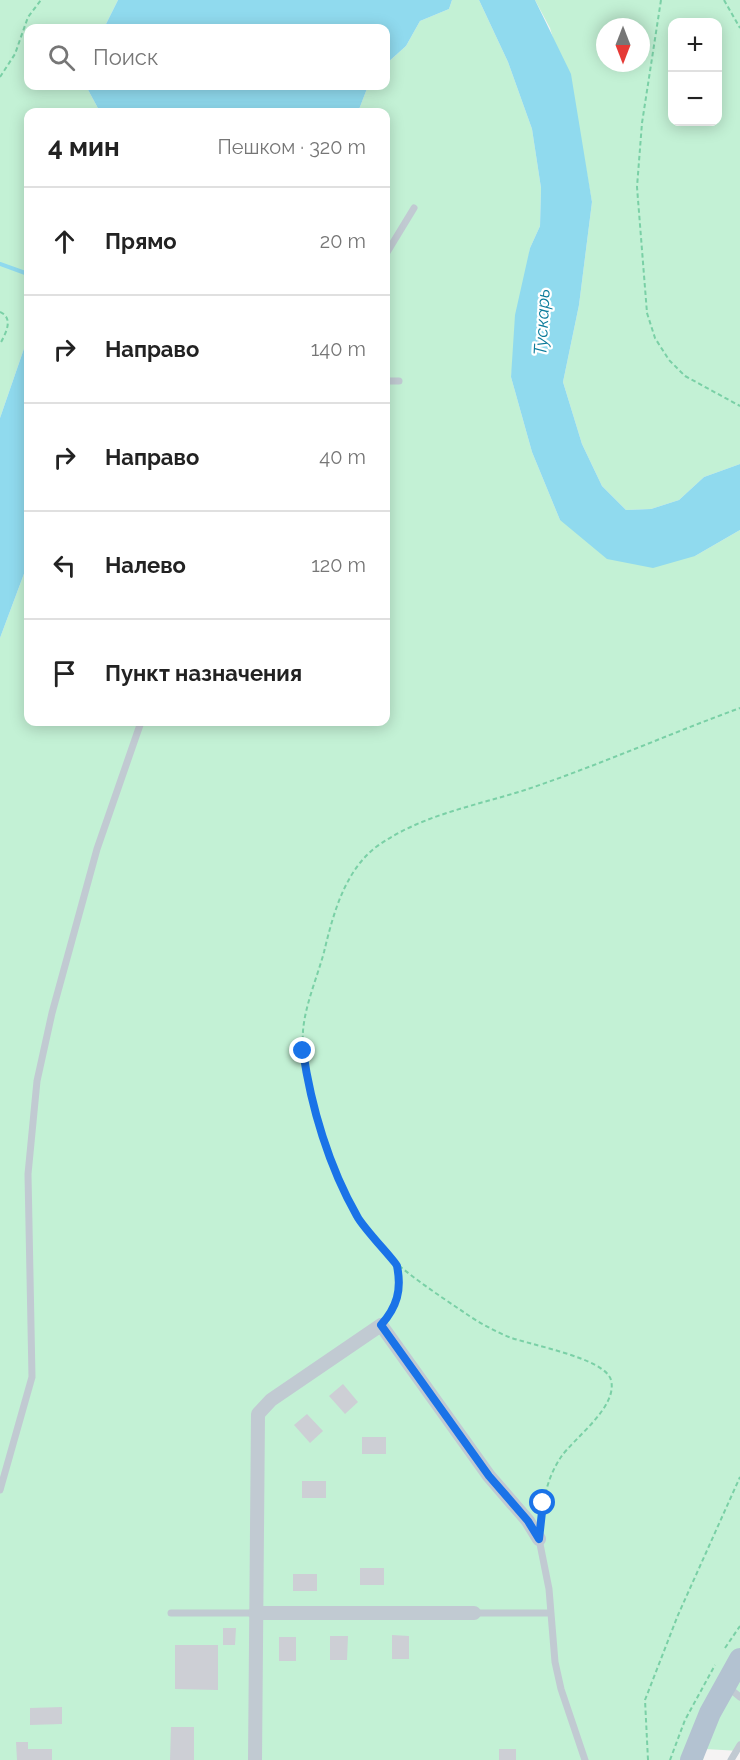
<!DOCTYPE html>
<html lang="ru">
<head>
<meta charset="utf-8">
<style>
	body { margin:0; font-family:Raleway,sans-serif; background:#f6f6f6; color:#222 }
	.controls { position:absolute; right:18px; top:18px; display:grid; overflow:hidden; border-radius:12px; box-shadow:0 3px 15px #0003 }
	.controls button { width:54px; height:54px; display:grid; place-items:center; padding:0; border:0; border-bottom:2px solid #e0e0e0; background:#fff; color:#222; font:30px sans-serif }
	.compass { position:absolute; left:596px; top:18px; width:54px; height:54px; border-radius:50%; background:#fff; box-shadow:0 3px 15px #0003; rotate:180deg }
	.stop { position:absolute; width:18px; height:18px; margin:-14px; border:4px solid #1a73e8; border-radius:50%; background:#fff }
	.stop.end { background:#1a73e8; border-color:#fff; box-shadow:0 2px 6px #0008 }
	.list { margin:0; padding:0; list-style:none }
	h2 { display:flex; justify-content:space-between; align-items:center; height:78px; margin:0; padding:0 24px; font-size:26px }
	h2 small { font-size:20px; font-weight:400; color:#767676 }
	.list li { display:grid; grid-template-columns:39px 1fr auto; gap:18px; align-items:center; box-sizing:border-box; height:108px; padding:0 24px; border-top:2px solid #e0e0e0 }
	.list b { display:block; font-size:22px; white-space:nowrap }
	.list em { font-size:20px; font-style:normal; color:#767676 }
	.icon { flex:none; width:33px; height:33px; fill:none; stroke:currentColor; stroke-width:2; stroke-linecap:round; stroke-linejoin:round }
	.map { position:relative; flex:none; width:740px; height:1760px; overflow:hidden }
	.search { position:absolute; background:#fff; box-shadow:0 3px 15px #0003; left:24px; top:24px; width:366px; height:66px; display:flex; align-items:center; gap:15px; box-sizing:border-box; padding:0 21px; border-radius:12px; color:#767676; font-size:22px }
	.panel { position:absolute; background:#fff; box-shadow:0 3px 15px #0003; left:24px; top:108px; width:366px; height:618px; border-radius:12px }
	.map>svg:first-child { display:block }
	.green { fill:#c3f1d5; fill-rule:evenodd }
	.water { fill:#90daee }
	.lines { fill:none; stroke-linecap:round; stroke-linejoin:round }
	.stream { stroke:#90daee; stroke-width:4 }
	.building { fill:#cdcfd5 }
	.path { stroke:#7ad0a6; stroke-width:2; stroke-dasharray:4.5 3; stroke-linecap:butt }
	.lane { stroke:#c1cad2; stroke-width:7 }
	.street { stroke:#c1cad2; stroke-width:14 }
	.primary { stroke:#b3c2d1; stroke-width:22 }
	.route { stroke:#1a73e8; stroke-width:8 }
	.labels { text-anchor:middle; stroke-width:4.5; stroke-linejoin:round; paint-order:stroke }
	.water-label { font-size:18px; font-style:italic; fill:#0c7c9b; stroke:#fff }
</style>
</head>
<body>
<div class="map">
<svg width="740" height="1760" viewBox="0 0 740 1760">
	<rect width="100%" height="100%" fill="#f5f3f3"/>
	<path class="green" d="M 0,0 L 118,0 L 104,28 L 28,28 L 28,86 L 86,86 L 100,112 L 28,112 L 28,337 L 0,418 Z
		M 452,0 L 479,0 L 508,62 L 532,129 L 541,188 L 540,226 L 530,248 L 511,377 L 532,452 L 560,520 L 695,556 L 740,530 L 740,1751 L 705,1749 L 703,1760 L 0,1760 L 0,638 L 28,563 L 28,722 L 386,722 L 386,112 L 358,112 L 368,86 L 386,86 L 386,64 L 406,46 L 420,21 L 449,9 Z
		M 535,0 L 740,0 L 740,464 L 704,477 L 679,500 L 651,509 L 626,510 L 602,486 L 582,444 L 563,382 L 579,305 L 592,202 L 577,119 L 550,28 ZM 672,22 L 718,22 L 718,122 L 672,122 ZM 605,27 L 641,27 L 641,63 L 605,63 Z"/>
	<path class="water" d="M 118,0 L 452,0 L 449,9 L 420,21 L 406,46 L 386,64 L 386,28 L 104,28 Z
		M 479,0 L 535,0 L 571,74 L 592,202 L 579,305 L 563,382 L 582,444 L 602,486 L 626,510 L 651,509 L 679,500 L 704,477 L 740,464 L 740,530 L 695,556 L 653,568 L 607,559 L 560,520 L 532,452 L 511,377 L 515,315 L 530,248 L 540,226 L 541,188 L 532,129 L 508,62 Z
		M 86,86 L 368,86 L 358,112 L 100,112 Z
		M 28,337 L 28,563 L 0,638 L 0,418 Z"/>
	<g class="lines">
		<path class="stream" d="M 0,264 L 28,274"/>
	</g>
	<path class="building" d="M 343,1384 L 358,1402 L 345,1414 L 329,1396 Z
		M 307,1414 L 323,1431 L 310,1443 L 294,1425 Z
		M 362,1437 L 386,1437 L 386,1454 L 362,1454 Z
		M 302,1481 L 326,1481 L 326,1498 L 302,1498 Z
		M 360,1568 L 384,1568 L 384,1585 L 360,1585 Z
		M 293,1574 L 317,1574 L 317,1591 L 293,1591 Z
		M 223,1628 L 236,1628 L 235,1645 L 223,1645 Z
		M 392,1635 L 409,1636 L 409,1659 L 392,1659 Z
		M 330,1636 L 348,1636 L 347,1660 L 330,1660 Z
		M 279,1637 L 296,1637 L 296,1661 L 279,1661 Z
		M 175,1645 L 218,1645 L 218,1690 L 175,1689 Z
		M 62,1707 L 62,1724 L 30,1725 L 30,1708 Z
		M 171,1727 L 194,1727 L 194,1760 L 170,1760 Z
		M 16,1742 L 28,1742 L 28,1749 L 52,1749 L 52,1760 L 17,1760 Z
		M 499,1749 L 516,1749 L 516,1760 L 499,1760 Z"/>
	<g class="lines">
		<path class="path" d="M 661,0 L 642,123 L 637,187 L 647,313 L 655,338 L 669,360 L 685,376 L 740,406
			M 724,0 L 740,28
			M 0,77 L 15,54 L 28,17 L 41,0
			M 0,312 C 14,318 6,333 0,344
			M 389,1316 C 401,1298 400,1282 396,1262
			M 542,1516 C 544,1494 549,1475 561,1457 C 575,1437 618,1407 611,1380 C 605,1358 530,1345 509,1337 C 494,1331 478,1322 465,1313 C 437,1294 403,1272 380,1248 C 342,1207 299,1086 303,1031 C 305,1005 317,978 324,952 C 333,915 344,872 376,847 C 422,814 476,806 528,789 C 599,765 669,734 740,708
			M 725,1648 L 740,1626
			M 648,1760 L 645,1700 L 678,1615 L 740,1477
			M 670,1760 L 685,1720 L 715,1665"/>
		<path class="lane" d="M 386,254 L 414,208
			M 386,381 L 399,381
			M 0,1490 L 32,1377 L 28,1174 L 37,1081 L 52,1013 L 97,849 L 141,722
			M 539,1539 L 549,1589 L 555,1662 L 561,1689 L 585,1760
			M 171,1613 L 255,1613
			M 474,1613 L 551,1613
			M 729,1688 L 740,1697
			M 731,1760 L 740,1745"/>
		<path class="street" d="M 255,1613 L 474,1613
			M 255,1760 L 258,1414 L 271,1400 L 381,1325 L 489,1476 L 528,1521 L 539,1539"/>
		<path class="primary" d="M 691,1760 L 710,1713 L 740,1659"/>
	</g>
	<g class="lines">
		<path class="route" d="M 303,1051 C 311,1107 329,1167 357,1216 C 363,1228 396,1262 397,1266 C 402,1290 397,1307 381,1325 L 489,1476 L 528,1521 L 539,1539 L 543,1503"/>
	</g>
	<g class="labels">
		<g class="water-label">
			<text transform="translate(542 322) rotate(-87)" y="6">Тускарь</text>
		</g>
	</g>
</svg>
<div class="controls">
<button>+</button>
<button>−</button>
</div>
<svg class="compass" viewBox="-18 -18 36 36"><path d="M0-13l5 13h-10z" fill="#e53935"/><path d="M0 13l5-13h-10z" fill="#767676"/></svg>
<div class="stop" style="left:543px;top:1503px"></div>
<div class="stop end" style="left:303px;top:1051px"></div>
<div class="search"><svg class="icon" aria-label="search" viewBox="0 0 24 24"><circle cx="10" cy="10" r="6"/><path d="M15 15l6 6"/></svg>Поиск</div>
<section class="panel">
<h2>4 мин<small>Пешком · 320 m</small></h2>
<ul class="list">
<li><svg class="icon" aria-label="ahead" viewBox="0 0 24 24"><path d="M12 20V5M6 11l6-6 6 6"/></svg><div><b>Прямо</b></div><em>20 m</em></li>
<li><svg class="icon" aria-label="right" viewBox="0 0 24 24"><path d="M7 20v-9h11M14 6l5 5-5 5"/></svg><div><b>Направо</b></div><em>140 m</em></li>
<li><svg class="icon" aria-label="right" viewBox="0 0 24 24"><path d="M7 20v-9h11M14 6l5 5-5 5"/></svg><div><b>Направо</b></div><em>40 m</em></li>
<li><svg class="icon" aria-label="left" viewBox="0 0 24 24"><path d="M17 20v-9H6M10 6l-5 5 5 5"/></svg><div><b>Налево</b></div><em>120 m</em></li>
<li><svg class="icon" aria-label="arrive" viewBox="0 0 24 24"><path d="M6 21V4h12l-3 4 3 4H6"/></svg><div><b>Пункт назначения</b></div></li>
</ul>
</section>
</div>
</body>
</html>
